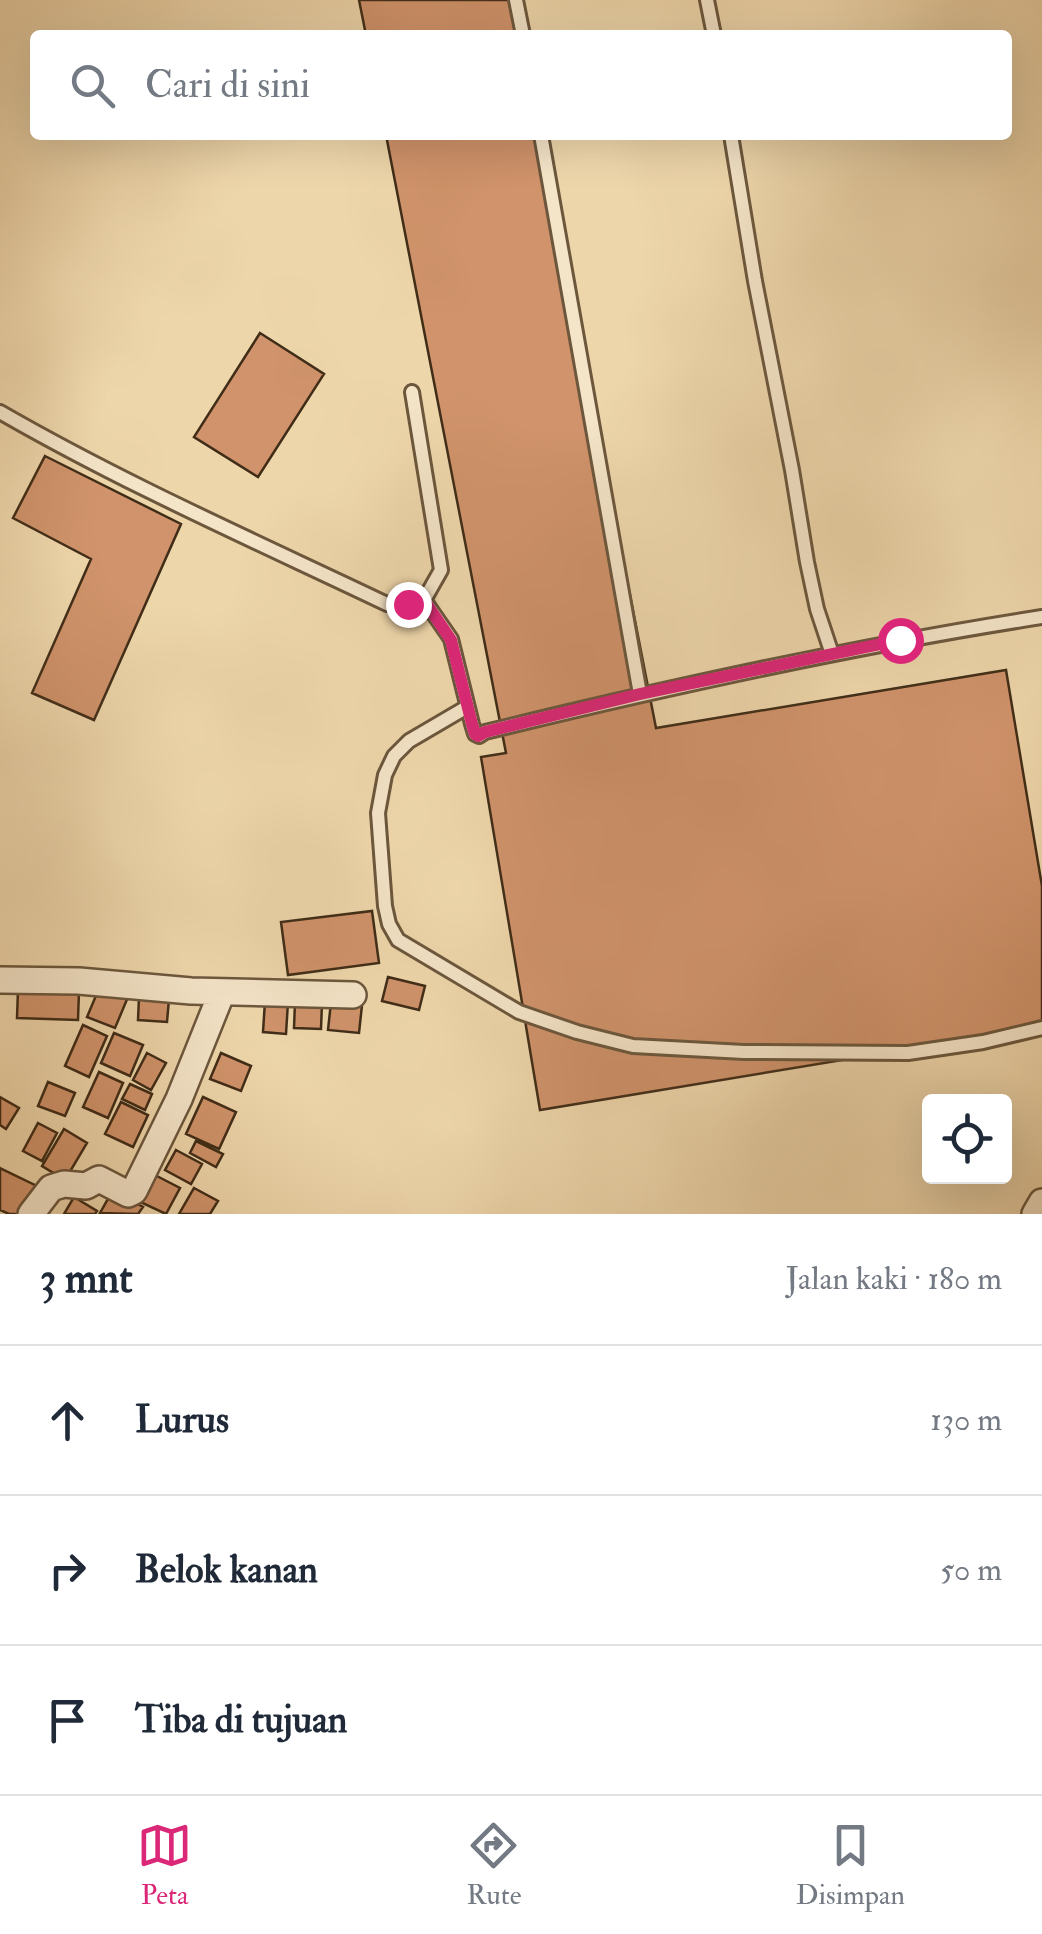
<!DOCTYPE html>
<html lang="id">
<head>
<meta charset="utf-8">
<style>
	body { margin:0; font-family:"IM FELL Double Pica",serif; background:#f6f6f7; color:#1f2937 }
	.controls { position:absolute; right:30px; bottom:30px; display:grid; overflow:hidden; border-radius:10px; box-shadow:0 10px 40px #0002 }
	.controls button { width:90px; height:90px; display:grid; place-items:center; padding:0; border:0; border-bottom:2px solid #e0e1e3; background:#fff; color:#1f2937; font:50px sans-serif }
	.stop { position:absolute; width:30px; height:30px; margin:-22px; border:8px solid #db2777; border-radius:50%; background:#fff }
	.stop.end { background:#db2777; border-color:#fff; box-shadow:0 2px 10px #0008 }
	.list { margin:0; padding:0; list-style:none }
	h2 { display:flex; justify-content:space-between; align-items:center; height:130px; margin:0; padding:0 40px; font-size:42px }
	h2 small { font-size:32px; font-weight:400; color:#747a83 }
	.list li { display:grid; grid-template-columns:65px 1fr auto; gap:30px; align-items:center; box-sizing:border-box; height:150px; padding:0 40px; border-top:2px solid #e0e1e3 }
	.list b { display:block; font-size:38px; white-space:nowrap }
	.list em { font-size:32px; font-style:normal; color:#747a83 }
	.icon { flex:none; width:55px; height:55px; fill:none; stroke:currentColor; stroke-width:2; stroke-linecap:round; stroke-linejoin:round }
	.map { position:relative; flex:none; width:1042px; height:1214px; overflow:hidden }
	.search { position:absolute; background:#fff; box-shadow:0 10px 40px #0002; left:30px; right:30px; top:30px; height:110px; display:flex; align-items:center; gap:25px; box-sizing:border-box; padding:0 35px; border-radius:10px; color:#747a83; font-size:38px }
	.sheet { height:580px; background:#fff }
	nav { display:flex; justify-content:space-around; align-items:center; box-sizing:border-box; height:140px; border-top:2px solid #e0e1e3; background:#fff; font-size:28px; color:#747a83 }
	nav a { display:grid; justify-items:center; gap:5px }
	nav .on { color:#db2777 }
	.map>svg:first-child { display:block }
	.building { fill:#d0936b; stroke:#402d18; stroke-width:2.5 }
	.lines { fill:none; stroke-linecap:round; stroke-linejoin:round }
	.lane-casing { stroke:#6c573d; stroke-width:18 }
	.street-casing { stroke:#6c573d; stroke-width:30 }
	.lane { stroke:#f4e4c8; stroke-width:12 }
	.street { stroke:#f4e4c8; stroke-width:25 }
	.route { stroke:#db2777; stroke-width:12 }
</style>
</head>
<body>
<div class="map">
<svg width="1042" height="1214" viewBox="0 0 1042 1214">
	<rect width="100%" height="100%" fill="#eed6ab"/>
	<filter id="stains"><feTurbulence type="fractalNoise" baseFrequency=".002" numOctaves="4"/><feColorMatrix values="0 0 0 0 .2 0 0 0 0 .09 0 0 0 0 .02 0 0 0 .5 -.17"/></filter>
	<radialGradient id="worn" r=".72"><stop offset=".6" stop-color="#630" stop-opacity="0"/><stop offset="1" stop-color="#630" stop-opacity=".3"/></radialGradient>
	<path class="building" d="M 359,0 L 514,0 L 521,35 L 366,35 Z
		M 386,135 L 540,135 L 656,728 L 1006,670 L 1042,886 L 1042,1027 L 540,1110 L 481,757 L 506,753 Z
		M 260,333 L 324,374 L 258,477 L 194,437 Z
		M 45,456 L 181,524 L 94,720 L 32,693 L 91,559 L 13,518 Z
		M 372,911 L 379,963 L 288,975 L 281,922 Z
		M 388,977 L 425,986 L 419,1010 L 382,1001 Z
		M 100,986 L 128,997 L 115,1028 L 87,1017 Z
		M 18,989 L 79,991 L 78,1020 L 17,1018 Z
		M 139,997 L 169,999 L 167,1022 L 138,1020 Z
		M 265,1001 L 288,1002 L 286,1034 L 263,1032 Z
		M 295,1002 L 322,1003 L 321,1029 L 294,1028 Z
		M 331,1002 L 362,1005 L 359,1033 L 328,1030 Z
		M 83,1025 L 107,1036 L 89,1077 L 65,1066 Z
		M 114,1033 L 143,1045 L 130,1076 L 101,1063 Z
		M 147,1053 L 166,1063 L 151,1090 L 133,1080 Z
		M 221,1053 L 251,1066 L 241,1091 L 210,1079 Z
		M 99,1072 L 123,1083 L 108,1118 L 83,1107 Z
		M 48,1082 L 75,1093 L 65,1116 L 38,1106 Z
		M 130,1084 L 152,1094 L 145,1110 L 122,1099 Z
		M 0,1097 L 19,1108 L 6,1129 L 0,1125 Z
		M 203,1097 L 236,1112 L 219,1149 L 186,1134 Z
		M 121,1102 L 148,1115 L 133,1147 L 105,1134 Z
		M 38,1123 L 57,1133 L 42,1161 L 23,1151 Z
		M 64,1129 L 87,1143 L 65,1180 L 42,1166 Z
		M 196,1141 L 223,1154 L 216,1167 L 190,1153 Z
		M 176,1150 L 202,1164 L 191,1184 L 165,1170 Z
		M 0,1168 L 39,1187 L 25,1214 L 9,1214 L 0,1210 Z
		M 151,1173 L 180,1188 L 166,1214 L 136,1200 Z
		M 194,1188 L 218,1201 L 210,1214 L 179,1214 Z
		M 113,1190 L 143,1207 L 138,1214 L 100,1213 Z
		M 74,1197 L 97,1211 L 95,1214 L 64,1214 Z"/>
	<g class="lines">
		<defs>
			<path id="lane" d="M 516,0 L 523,35
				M 707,0 L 714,35
				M 541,135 L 640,694
				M 731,135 L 755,281 L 792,470 L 807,562 L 817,609 L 832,654
				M 412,392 L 441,570 L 424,600
				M 0,412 C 125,484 257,542 387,604 L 408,604 L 424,600 L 451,639 L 472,724 L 475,734 L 479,736 L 485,732 C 669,687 854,646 1042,617
				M 467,707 L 409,741 L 394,756 L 385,775 L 378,813 L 385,906 L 389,924 L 398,940 L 519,1012 L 577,1032 L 633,1046 L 744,1052 L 908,1053 L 983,1042 L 1042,1028"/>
			<path id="street" d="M 0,980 L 79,981 L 191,991 L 353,995
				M 31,1214 L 51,1188 L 64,1184 L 86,1186 L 99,1179 L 128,1194 L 134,1191 L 179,1099 L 222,992
				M 1035,1214 L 1042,1202"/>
		</defs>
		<use href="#lane" class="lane-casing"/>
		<use href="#street" class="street-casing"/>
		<use href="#lane" class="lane"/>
		<use href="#street" class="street"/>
	</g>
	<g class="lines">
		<path class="route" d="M 408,604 L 424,600 L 451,640 L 472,724 L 475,734 L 478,736 L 485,732 L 640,694 L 900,640"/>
	</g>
	<rect width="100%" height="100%" filter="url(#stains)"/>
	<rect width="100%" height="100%" fill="url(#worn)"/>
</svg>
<div class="controls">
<button><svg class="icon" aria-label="locate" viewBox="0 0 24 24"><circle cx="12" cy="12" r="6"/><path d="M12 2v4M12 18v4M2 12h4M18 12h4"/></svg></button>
</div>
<div class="stop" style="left:900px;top:640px"></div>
<div class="stop end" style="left:408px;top:604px"></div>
<div class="search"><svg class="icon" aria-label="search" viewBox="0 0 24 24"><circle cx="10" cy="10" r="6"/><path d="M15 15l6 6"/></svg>Cari di sini</div>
</div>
<section class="sheet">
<h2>3 mnt<small>Jalan kaki · 180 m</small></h2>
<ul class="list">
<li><svg class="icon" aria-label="ahead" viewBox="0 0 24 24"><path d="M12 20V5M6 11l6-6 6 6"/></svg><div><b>Lurus</b></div><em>130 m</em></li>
<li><svg class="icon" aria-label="right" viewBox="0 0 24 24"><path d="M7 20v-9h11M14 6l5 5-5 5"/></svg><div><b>Belok kanan</b></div><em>50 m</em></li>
<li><svg class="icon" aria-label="arrive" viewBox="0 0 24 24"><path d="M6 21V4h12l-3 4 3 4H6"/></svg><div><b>Tiba di tujuan</b></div></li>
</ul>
</section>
<nav>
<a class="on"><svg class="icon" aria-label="map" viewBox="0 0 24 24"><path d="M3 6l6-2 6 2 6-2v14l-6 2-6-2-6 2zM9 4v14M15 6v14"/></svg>Peta</a>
<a><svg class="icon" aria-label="directions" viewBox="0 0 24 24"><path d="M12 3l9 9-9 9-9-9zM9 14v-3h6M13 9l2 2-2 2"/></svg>Rute</a>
<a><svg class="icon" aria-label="saved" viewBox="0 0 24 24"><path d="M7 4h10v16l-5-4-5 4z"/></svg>Disimpan</a>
</nav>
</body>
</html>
